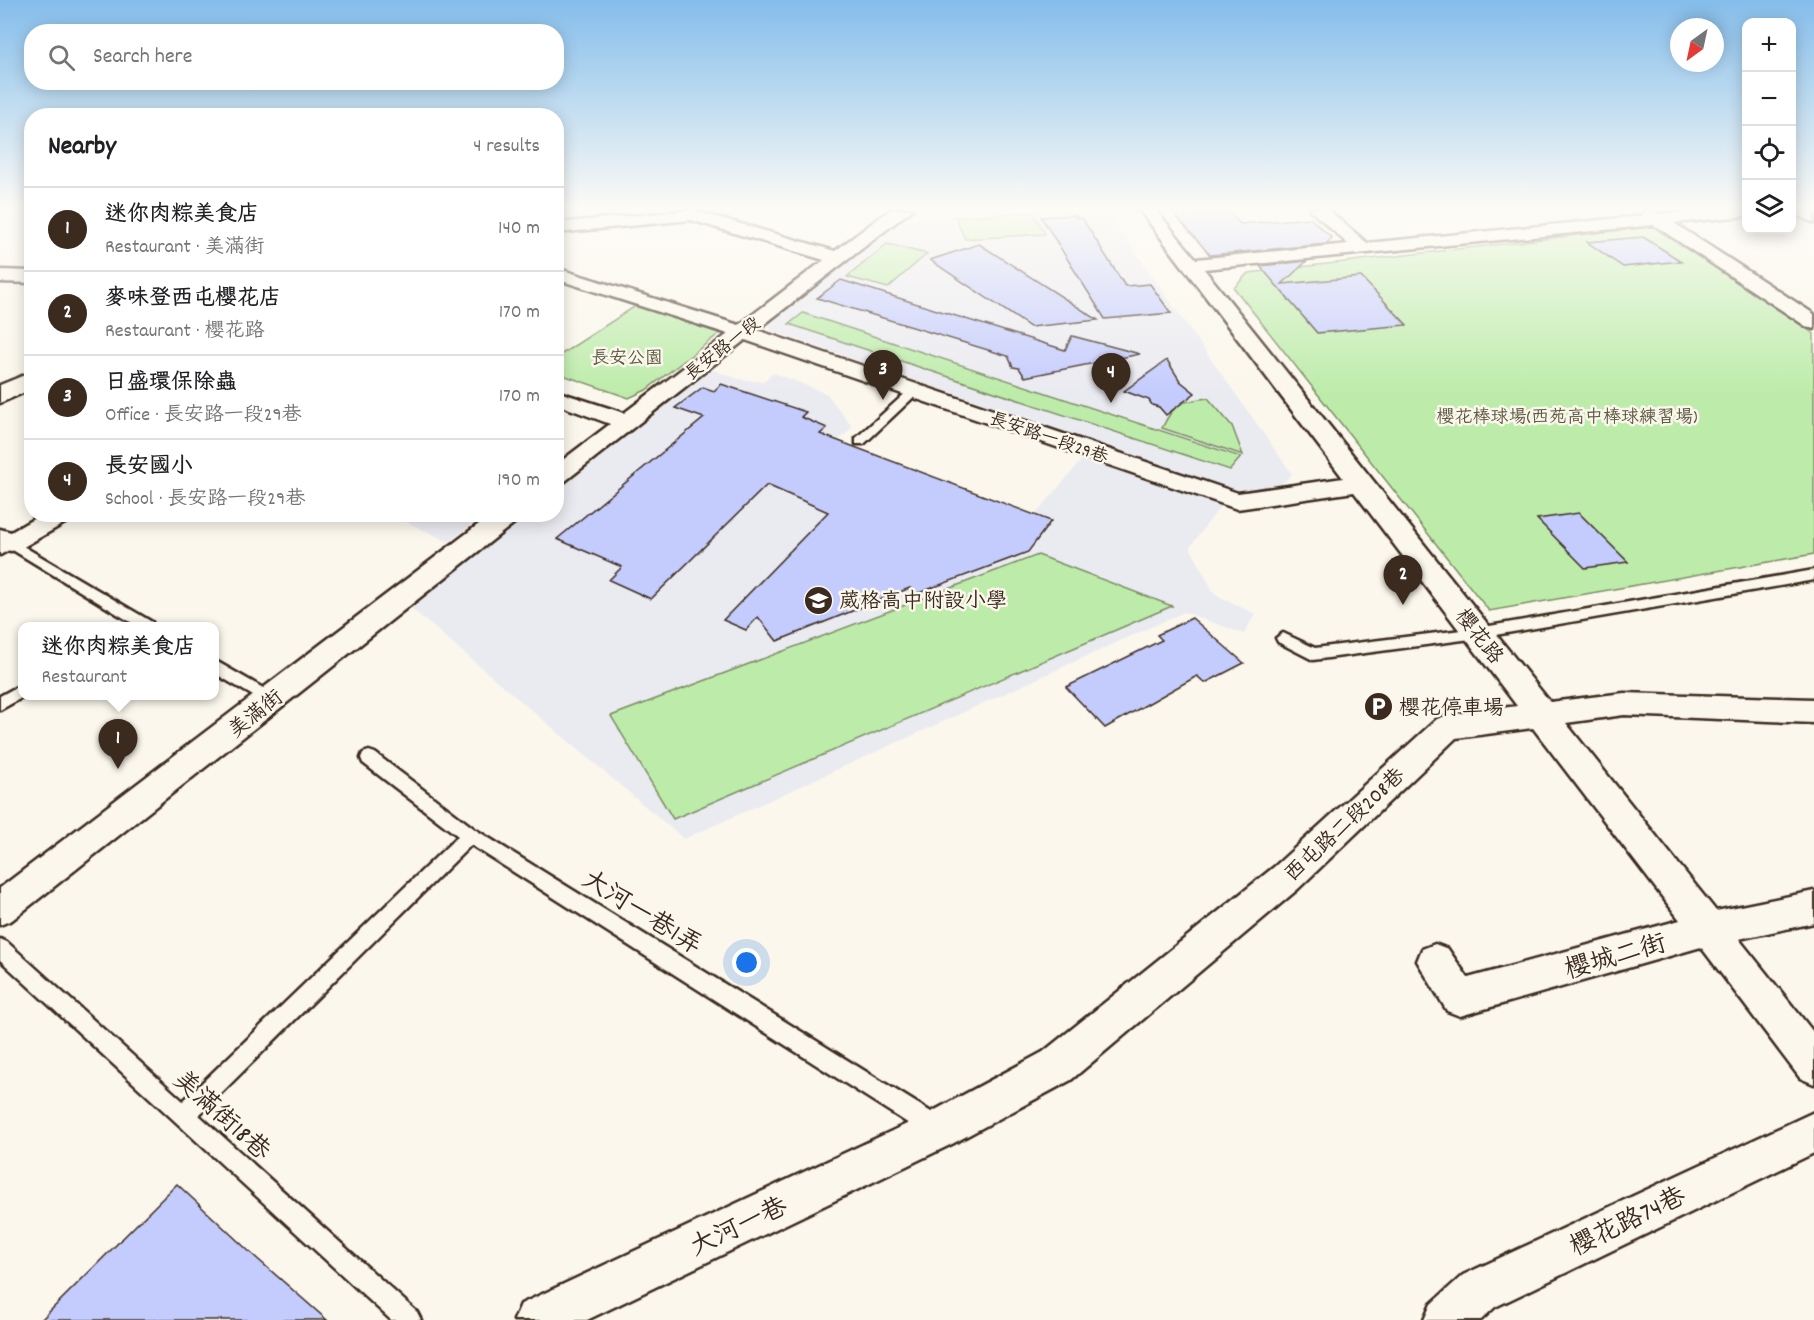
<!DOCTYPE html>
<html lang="en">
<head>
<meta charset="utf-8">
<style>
	body { margin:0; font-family:Dekko,"LXGW WenKai TC",sans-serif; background:#f2f2f2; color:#202124 }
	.controls { position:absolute; right:18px; top:18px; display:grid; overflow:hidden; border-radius:12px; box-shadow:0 3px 15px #0003 }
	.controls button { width:54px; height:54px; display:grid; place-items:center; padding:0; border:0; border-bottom:2px solid #e0e0e0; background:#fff; color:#202124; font:30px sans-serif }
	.compass { position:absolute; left:1670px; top:18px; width:54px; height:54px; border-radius:50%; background:#fff; box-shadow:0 3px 15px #0003; rotate:213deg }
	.you { position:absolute; left:747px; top:963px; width:21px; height:21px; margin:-15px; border:4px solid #fff; border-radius:50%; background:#1a73e8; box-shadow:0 0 0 9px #1a73e833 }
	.badge { display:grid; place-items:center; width:39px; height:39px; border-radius:50%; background:#3b2a1e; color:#fff; font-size:20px; font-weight:700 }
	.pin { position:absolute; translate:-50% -50px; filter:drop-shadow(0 2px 3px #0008) }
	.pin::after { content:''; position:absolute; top:32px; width:21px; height:18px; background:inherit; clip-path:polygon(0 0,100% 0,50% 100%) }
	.popup { position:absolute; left:18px; top:622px; width:201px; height:78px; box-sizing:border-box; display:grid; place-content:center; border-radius:12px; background:#fff; filter:drop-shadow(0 2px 4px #0005); font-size:20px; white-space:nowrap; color:#757577 }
	.popup b { font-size:22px; color:#202124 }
	.popup::after { content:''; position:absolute; left:50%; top:100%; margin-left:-12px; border:12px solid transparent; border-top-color:#fff }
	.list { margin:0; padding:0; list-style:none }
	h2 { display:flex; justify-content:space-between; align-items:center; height:78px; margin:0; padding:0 24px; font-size:26px }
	h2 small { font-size:20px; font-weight:400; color:#757577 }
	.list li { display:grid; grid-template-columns:39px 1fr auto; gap:18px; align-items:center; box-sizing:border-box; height:84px; padding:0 24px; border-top:2px solid #e0e0e0 }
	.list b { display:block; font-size:22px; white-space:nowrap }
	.list p { margin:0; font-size:20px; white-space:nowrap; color:#757577 }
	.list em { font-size:20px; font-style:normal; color:#757577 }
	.icon { flex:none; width:33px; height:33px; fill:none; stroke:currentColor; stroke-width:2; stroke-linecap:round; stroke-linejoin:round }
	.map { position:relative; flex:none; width:1814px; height:1320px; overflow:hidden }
	.search { position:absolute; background:#fff; box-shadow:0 3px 15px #0003; left:24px; top:24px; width:540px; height:66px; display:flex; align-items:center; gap:15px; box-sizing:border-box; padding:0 21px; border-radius:24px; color:#757577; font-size:22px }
	.panel { position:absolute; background:#fff; box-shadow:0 3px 15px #0003; left:24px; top:108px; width:540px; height:414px; border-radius:24px }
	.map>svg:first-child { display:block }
	.built { fill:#eaeaf1 }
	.green { fill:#bdecaa; stroke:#7c8b64; stroke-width:1.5 }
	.building { fill:#c4ccfe; stroke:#3b2a1e; stroke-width:1.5 }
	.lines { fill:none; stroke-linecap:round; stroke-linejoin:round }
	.service-casing { stroke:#3b2a1e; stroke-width:5 }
	.minor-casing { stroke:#3b2a1e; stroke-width:5 }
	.tertiary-casing { stroke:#3b2a1e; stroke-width:5 }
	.service { fill:#fbf7ec; fill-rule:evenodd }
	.minor { fill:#fbf7ec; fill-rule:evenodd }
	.tertiary { fill:#fbf7ec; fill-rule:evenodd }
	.labels { text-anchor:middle; stroke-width:5; stroke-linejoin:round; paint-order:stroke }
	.far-street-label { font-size:18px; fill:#3b2a1e; stroke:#fbf7ec }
	.far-park-label { font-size:18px; fill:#5c5a41; stroke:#fbf7ec }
	.poi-label { font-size:21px; fill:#3b2a1e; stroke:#fbf7ec; text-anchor:start }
	.street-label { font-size:21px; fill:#3b2a1e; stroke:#fbf7ec }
	.near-street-label { font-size:26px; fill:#3b2a1e; stroke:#fbf7ec }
</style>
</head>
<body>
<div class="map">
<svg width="1814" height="1320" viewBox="0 0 1814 1320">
	<rect width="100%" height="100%" fill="#fbf7ec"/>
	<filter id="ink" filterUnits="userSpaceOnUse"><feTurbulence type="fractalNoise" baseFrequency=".0167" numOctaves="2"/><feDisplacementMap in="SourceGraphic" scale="12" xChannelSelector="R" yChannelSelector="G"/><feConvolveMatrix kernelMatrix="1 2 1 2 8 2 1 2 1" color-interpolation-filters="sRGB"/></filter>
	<g filter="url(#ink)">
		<path class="built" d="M 1047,209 L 1105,209 L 1292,474 L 1281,485 L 1236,491 L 772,331 L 767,323 L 905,219 Z
			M 705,367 L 738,379 L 762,382 L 774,373 L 827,394 L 852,427 L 837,442 L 1032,519 L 1085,456 L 1222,504 L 1190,547 L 1215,595 L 1255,614 L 1244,634 L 1184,612 L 684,839 L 406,604 L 519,515 L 556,514 L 557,484 Z
			M 392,515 L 484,515 L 449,542 Z"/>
		<path class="green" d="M 1033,212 L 1045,234 L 965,239 L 955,217 Z
			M 1659,226 L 1814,334 L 1814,554 L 1489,611 L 1234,288 L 1248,273 Z
			M 887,244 L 927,254 L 888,288 L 847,277 Z
			M 640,303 L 716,323 L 720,333 L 646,390 L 629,398 L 557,373 L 557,357 Z
			M 803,313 L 1241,457 L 1230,470 L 789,324 Z
			M 1208,398 L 1232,426 L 1243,455 L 1162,428 C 1174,403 1181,401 1208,398 Z
			M 1038,555 L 1172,606 L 673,819 L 611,716 Z"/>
		<path class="building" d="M 1170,209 L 1226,209 L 1240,224 L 1310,218 L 1332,238 L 1326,244 L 1210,255 Z
			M 1074,215 L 1077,218 L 1082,218 L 1125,286 L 1150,284 L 1171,313 L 1105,319 L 1041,217 Z
			M 1643,237 L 1681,261 L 1623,267 L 1587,242 Z
			M 979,244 L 1098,320 L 1030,327 L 930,260 Z
			M 1307,261 L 1282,284 L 1361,277 L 1407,325 L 1317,333 L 1260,266 Z
			M 841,280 L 1065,350 L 1072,336 L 1140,354 L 1025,377 L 1019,368 L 1013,367 L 1008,356 L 817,298 Z
			M 1167,360 L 1180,381 L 1195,393 L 1166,415 L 1159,407 L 1152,405 L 1149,400 L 1124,391 Z
			M 721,384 L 806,412 L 801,417 L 827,428 L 820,434 L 1051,521 L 1028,552 L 916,594 L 910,588 L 777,641 L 758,617 L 746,630 L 723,620 L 828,512 L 767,485 L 651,599 L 609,580 L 622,567 L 557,539 L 704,418 L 675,408 L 703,387 L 714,391 Z
			M 1579,513 L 1628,562 L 1585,568 L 1537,519 Z
			M 1192,618 L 1244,663 L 1205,683 L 1197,676 L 1105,728 L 1066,687 L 1162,640 L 1157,635 Z
			M 177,1184 L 253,1255 L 327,1320 L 41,1320 Z"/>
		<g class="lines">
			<defs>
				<path id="service" d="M 914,388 L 918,389 L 918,393 L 864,444 L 856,444 L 856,438 L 910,389 Z
					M 11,539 L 152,622 L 154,626 L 137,626 L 11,549 L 0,555 L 0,544 Z
					M 1814,570 L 1814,580 L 1478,638 L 1313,660 L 1278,642 L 1276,638 L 1283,633 L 1315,648 L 1478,628 Z
					M 214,660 L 277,696 L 280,700 L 277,704 L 267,704 L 214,673 Z
					M 22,684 L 22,696 L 25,696 L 0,710 L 0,696 Z
					M 369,751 L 375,753 L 476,830 L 944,1120 L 947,1128 L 944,1136 L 936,1139 L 928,1136 L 471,845 L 199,1115 L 417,1312 L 421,1320 L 391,1320 L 0,960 L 0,939 L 7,942 L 183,1101 L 458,836 L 363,763 L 361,758 L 363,753 Z"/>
				<path id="minor" d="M 891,209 L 913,209 L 757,330 L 1238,493 L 1343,478 L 1139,209 L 1155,209 L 1196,259 L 1348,244 L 1309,209 L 1327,209 L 1367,243 L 1642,216 L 1644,211 L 1650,210 L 1660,214 L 1719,209 L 1746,209 L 1746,216 L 1674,223 L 1814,314 L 1814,329 L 1807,327 L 1654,225 L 1204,269 L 1550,702 L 1624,693 L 1814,699 L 1814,723 L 1624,715 L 1566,723 L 1716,911 L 1814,891 L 1814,923 L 1739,939 L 1814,1033 L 1814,1084 L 1800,1078 L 1701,947 L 1460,1016 L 1447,1011 L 1417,961 L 1422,949 L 1435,944 L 1448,949 L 1468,978 L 1680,920 L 1533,728 L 1456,738 L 1298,889 L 1071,1080 L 952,1144 L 587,1320 L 514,1320 L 521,1304 L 924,1116 L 1043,1052 L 1274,867 L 1437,719 L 1448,715 L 1517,706 L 1354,492 L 1237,509 L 745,340 L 564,482 L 556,484 L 556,465 L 610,424 L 556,404 L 556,391 L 624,413 L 728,334 L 556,279 L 556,268 L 739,325 L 824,260 L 691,220 L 556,233 L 556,223 L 692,210 L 835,251 Z
					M 1792,209 L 1808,209 L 1814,211 L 1814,223 L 1792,213 Z
					M 0,270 L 32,271 L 32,283 L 0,282 Z
					M 42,514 L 73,514 L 70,520 L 20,549 L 11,551 L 0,548 L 0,529 L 11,532 Z
					M 492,514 L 521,514 L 518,520 L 12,920 L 0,925 L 0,888 Z
					M 1814,1112 L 1814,1153 L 1495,1307 L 1481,1320 L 1424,1320 L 1431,1304 L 1463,1275 Z"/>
				<path id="tertiary" d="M 32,372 L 32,389 L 0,403 L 0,385 Z"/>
			</defs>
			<use href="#service" class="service-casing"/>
			<use href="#minor" class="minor-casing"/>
			<use href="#tertiary" class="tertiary-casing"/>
			<use href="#service" class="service"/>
			<use href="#minor" class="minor"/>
			<use href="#tertiary" class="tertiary"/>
		</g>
	</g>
	<linearGradient id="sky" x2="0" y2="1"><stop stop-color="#84bdeb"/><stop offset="0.53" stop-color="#fdfbf6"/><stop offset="1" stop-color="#fdfbf6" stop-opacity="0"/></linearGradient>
	<rect width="1814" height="393" fill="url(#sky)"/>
	<defs>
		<symbol id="school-disc" viewBox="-11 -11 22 22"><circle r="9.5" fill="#3b2a1e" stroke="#fbf7ec"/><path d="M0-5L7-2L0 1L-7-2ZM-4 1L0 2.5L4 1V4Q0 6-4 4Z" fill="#fff"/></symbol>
		<symbol id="parking-disc" viewBox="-11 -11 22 22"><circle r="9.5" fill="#3b2a1e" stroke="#fbf7ec"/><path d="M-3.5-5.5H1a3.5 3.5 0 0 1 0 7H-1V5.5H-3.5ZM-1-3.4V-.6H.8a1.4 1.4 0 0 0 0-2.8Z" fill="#fff"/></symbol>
	</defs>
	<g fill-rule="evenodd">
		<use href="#school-disc" x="802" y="584" width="33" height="33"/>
		<use href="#parking-disc" x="1362" y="690" width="33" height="33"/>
	</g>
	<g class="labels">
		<g class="far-street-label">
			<text transform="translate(722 348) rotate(-38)" y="6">長安路一段</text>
			<text transform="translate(1049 437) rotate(19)" y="6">長安路一段29巷</text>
		</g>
		<g class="far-park-label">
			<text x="627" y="363">長安公園</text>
			<text x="1567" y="422">櫻花棒球場(西苑高中棒球練習場)</text>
		</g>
		<g class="poi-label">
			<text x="839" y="607">葳格高中附設小學</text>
			<text x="1399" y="714">櫻花停車場</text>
		</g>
		<g class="street-label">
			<text transform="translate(1480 636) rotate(52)" y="7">櫻花路</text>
			<text transform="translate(255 713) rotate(-38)" y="7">美滿街</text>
			<text transform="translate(1344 824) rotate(-43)" y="7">西屯路二段208巷</text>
		</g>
		<g class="near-street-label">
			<text transform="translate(643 911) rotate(32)" y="9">大河一巷1弄</text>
			<text transform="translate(1615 955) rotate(-16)" y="9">櫻城二街</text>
			<text transform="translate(223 1114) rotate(42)" y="9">美滿街18巷</text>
			<text transform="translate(1627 1220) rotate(-26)" y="9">櫻花路74巷</text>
			<text transform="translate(738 1225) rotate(-25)" y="9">大河一巷</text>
		</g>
	</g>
</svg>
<div class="controls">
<button>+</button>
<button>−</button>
<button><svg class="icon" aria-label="locate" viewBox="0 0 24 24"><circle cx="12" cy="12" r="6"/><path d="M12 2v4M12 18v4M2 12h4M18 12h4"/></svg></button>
<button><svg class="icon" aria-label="layers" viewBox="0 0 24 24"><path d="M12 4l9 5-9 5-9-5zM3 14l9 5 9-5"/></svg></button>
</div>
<svg class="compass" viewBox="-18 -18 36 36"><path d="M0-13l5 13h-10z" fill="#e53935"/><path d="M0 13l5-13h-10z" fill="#757577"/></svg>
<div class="you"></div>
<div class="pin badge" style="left:118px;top:769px">1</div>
<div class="popup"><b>迷你肉粽美食店</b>Restaurant</div>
<div class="pin badge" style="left:1403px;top:605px">2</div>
<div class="pin badge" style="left:883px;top:400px">3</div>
<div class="pin badge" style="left:1111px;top:403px">4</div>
<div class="search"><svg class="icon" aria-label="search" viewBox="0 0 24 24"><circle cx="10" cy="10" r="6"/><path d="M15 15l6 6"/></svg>Search here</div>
<section class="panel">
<h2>Nearby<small>4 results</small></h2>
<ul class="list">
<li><span class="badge">1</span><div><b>迷你肉粽美食店</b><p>Restaurant · 美滿街</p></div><em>140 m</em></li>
<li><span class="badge">2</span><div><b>麥味登西屯櫻花店</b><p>Restaurant · 櫻花路</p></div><em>170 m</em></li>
<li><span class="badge">3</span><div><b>日盛環保除蟲</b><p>Office · 長安路一段29巷</p></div><em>170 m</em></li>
<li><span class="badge">4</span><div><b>長安國小</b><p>School · 長安路一段29巷</p></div><em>190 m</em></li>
</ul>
</section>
</div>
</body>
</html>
